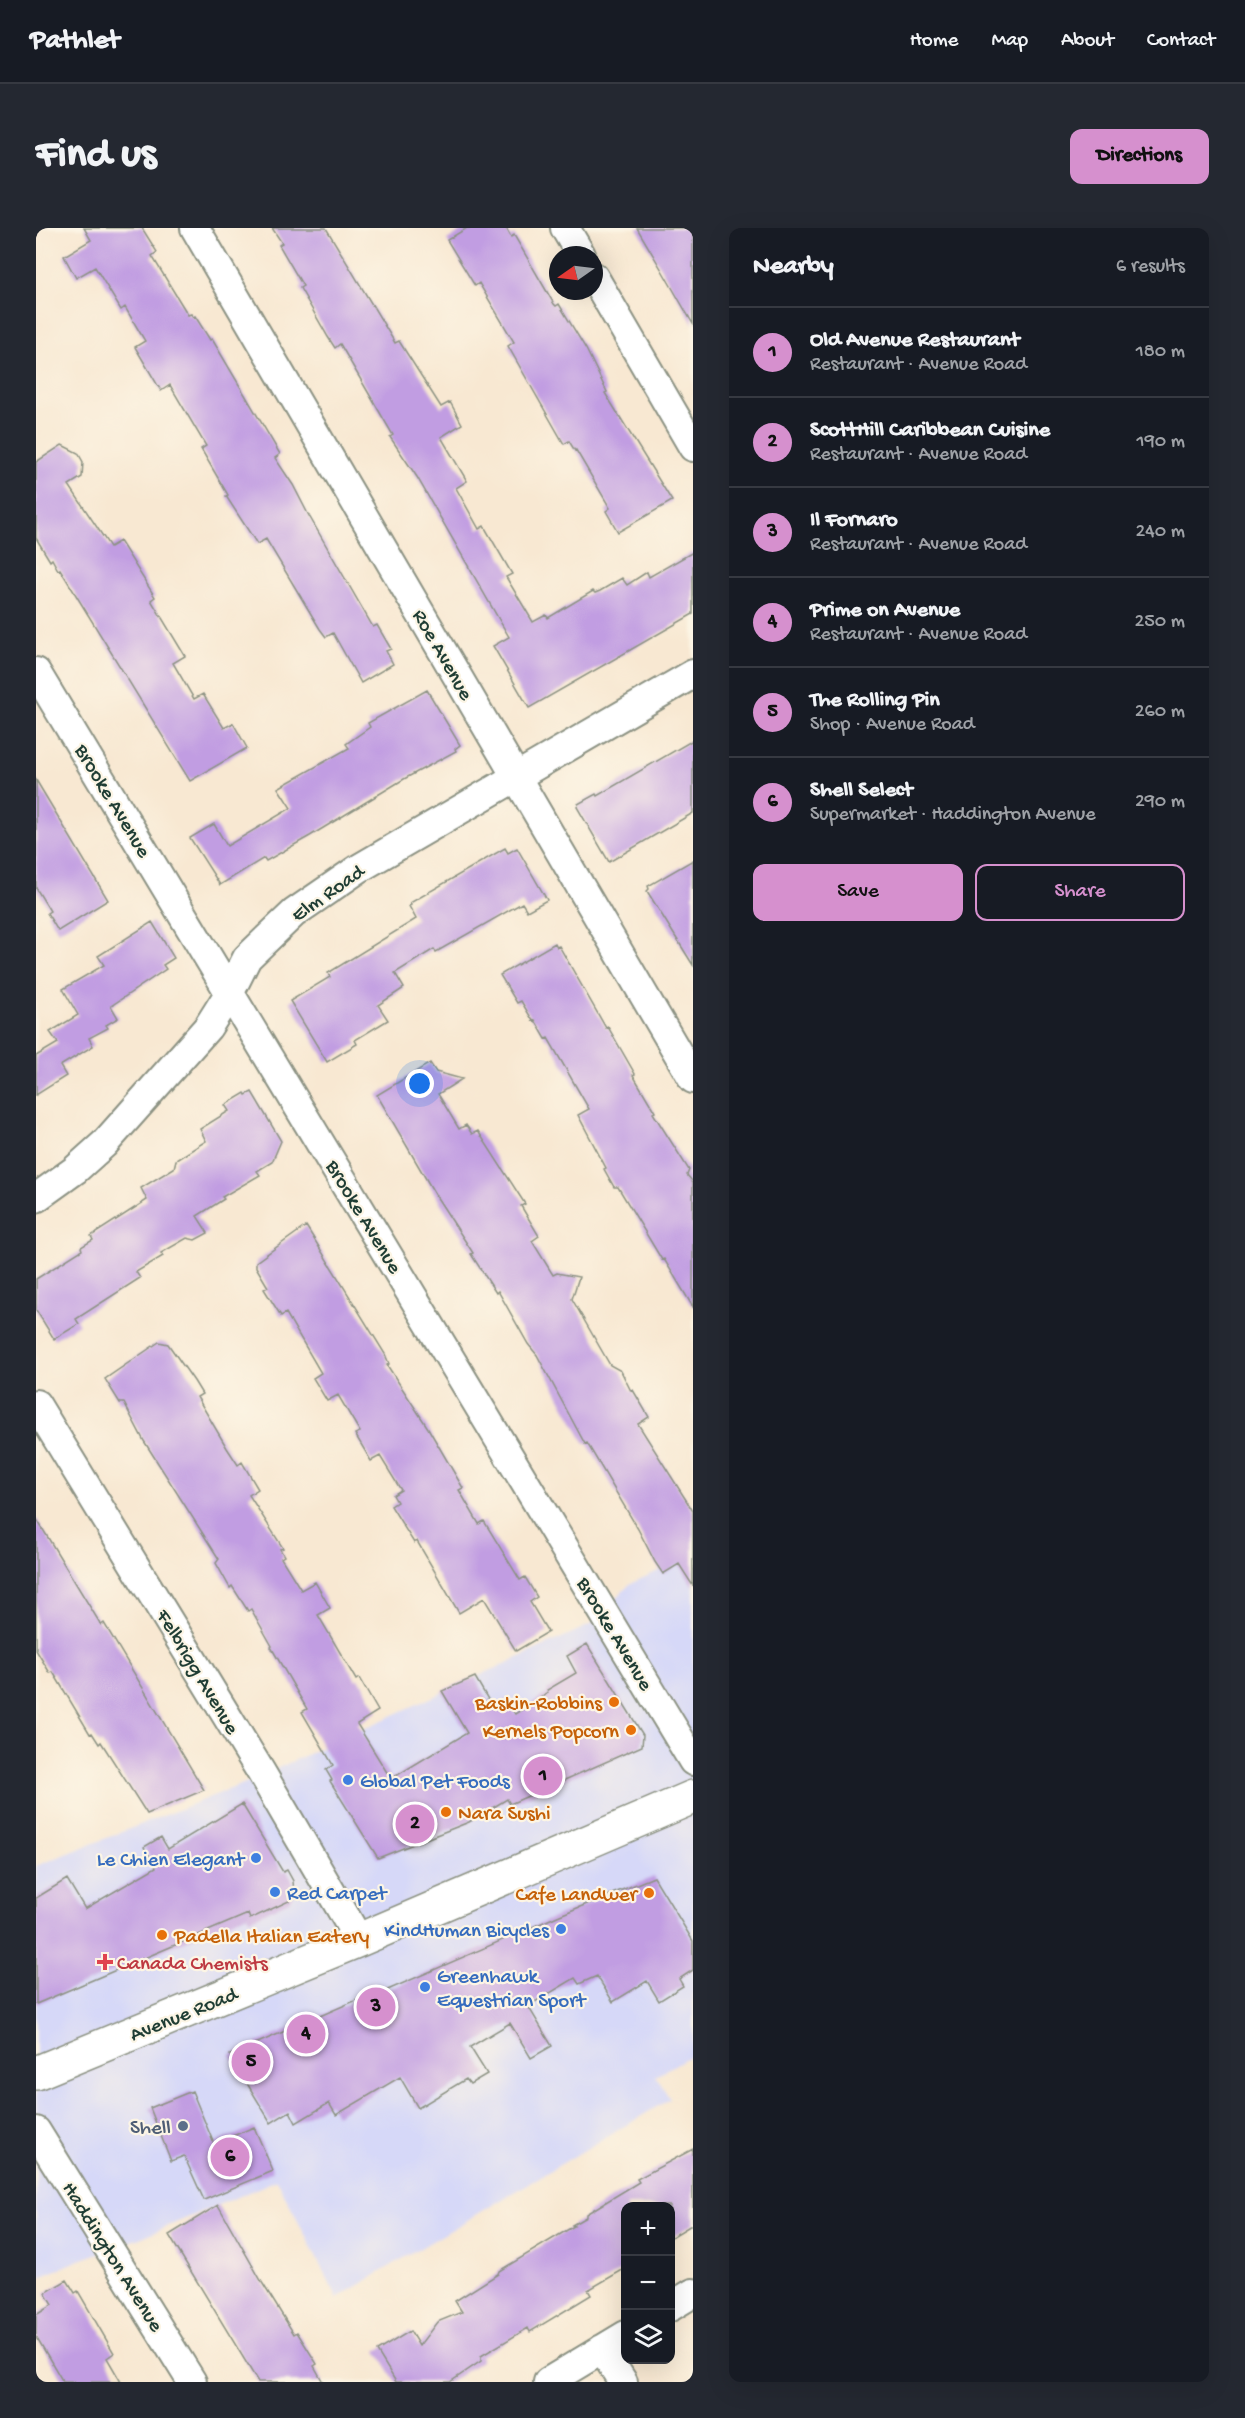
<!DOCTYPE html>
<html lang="en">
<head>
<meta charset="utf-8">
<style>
	body { margin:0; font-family:"Gochi Hand",sans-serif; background:#242831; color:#f1f3f6 }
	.controls { position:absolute; right:18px; bottom:18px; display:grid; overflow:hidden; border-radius:12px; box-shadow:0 6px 24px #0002 }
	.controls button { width:54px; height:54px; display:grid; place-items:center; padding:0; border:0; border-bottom:2px solid #363941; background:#171b24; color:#f1f3f6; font:30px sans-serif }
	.compass { position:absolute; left:513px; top:18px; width:54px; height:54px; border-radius:50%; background:#171b24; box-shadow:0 6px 24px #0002; rotate:256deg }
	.you { position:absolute; left:384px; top:856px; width:21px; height:21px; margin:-15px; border:4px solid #fff; border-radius:50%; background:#1a73e8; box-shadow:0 0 0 9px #1a73e833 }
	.badge { display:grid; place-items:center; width:39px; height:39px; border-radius:50%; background:#d690ce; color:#111; font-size:20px; font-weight:700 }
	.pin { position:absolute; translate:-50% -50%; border:3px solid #fff; box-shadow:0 2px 6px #0006 }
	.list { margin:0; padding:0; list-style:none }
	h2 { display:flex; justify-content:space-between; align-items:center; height:78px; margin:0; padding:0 24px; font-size:26px }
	h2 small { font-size:20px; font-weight:400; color:#9ea1a6 }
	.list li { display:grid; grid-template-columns:39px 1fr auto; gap:18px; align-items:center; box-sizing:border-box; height:90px; padding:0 24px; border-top:2px solid #363941 }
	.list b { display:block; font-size:22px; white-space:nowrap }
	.list p { margin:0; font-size:20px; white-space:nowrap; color:#9ea1a6 }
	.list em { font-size:20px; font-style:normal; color:#9ea1a6 }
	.actions { display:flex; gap:12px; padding:18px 24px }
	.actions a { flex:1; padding:14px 0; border:2px solid #d690ce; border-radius:12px; text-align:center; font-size:21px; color:#d690ce }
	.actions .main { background:#d690ce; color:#111 }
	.icon { flex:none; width:33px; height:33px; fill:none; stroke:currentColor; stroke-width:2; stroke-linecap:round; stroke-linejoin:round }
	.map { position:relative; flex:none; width:657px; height:2154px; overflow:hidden; border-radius:12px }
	header { display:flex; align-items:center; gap:36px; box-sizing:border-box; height:84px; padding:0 30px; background:#171b24; border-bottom:2px solid #363941 }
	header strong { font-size:28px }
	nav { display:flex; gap:33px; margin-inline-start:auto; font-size:21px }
	.intro { display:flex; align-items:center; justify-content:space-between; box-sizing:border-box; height:144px; padding:0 36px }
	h1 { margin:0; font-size:42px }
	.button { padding:15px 27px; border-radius:12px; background:#d690ce; color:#111; font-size:21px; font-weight:700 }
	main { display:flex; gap:36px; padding:0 36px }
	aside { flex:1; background:#171b24; border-radius:12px; box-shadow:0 6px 24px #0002 }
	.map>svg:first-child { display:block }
	.built { fill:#d6d8f8 }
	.building { fill:#c19de2 }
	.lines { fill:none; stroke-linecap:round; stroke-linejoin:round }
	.minor-casing { stroke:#8c9283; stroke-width:32 }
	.secondary-casing { stroke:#8c9283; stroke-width:36 }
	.minor { stroke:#fff; stroke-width:28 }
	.secondary { stroke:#fff; stroke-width:33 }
	.food-dot { fill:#e8710a; stroke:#fcf5e5; stroke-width:2 }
	.shop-dot { fill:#3f7fe0; stroke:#fcf5e5; stroke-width:2 }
	.health-dot { fill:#e0444e; stroke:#fcf5e5; stroke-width:2 }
	.service-dot { fill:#5c6f8a; stroke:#fcf5e5; stroke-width:2 }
	.labels { text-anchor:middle; stroke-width:4.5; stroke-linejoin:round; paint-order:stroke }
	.street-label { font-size:21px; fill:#1f3d34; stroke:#fcf5e5 }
	.food-label { font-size:21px; fill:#c56008; stroke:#fcf5e5; text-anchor:end }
	.shop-label { font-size:21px; fill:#366cbe; stroke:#fcf5e5; text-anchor:start }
	.health-label { font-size:21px; fill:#be3a42; stroke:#fcf5e5; text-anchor:start }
	.service-label { font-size:21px; fill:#4e5e75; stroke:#fcf5e5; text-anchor:end }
</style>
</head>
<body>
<header>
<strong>Pathlet</strong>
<nav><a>Home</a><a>Map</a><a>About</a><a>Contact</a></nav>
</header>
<div class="intro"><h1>Find us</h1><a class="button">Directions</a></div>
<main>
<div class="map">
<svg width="657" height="2154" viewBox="0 0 657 2154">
	<rect width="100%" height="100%" fill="#fcf5e5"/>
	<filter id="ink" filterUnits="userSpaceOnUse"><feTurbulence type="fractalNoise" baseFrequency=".0167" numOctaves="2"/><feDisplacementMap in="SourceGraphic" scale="12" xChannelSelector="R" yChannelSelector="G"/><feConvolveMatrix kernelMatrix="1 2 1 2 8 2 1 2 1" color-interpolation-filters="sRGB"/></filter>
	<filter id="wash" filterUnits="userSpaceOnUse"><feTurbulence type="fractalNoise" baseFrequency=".008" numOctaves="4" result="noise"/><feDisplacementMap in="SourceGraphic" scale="24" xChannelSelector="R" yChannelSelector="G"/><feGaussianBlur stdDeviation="1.35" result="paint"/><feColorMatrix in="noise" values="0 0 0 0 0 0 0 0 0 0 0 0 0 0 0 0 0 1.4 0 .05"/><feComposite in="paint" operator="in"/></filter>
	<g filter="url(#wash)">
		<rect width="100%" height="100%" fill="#f8e8d2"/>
		<path class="built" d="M 657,1327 L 657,1826 L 620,1848 L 634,1871 L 301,2070 L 241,1952 L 104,2010 L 44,2032 L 0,2051 L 0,1638 L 207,1556 L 554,1397 L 594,1356 Z"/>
		<g id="blocks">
			<path class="building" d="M 48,0 L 106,0 L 121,24 L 116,28 L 152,87 L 155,86 L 157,89 L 159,88 L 174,112 L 176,111 L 244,226 L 239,230 L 257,257 L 272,286 L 337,399 L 341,397 L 355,421 L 350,423 L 357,436 L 325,455 L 297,405 L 290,409 L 284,401 L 230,311 L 221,316 L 190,268 L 192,267 L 165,221 L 170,218 L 134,157 L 125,163 L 99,119 L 109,113 L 89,79 L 85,82 L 59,39 L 40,50 L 28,28 L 55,12 Z
				M 236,0 L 290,0 L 359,115 L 363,113 L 405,179 L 414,174 L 426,196 L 405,209 L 431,253 L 420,260 L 443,301 L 448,298 L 476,346 L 470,349 L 497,394 L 510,387 L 512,390 L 557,363 L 559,365 L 564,363 L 586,350 L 591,357 L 611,344 L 613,349 L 657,324 L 657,386 L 493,480 L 457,418 L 473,409 L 381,249 L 354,209 L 357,207 L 304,116 L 299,120 L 292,109 L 264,60 L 267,58 L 243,17 L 246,15 Z
				M 431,0 L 470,0 L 475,9 L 478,7 L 518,76 L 520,78 L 523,76 L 550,121 L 571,164 L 569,165 L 636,273 L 582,304 L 570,283 L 574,280 L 540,222 L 539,223 L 533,213 L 528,216 L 472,118 L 478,114 L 443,55 L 439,58 L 411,12 Z
				M 601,0 L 657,0 L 657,96 L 627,44 Z
				M 26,217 L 42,225 L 47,234 L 46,249 L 33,257 L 74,319 L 84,313 L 119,369 L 115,372 L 149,428 L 137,435 L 158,471 L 167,466 L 188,500 L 197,495 L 211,520 L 154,553 L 24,341 L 22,342 L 16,331 L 14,333 L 0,310 L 0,234 Z
				M 391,462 L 424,517 L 419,521 L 420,523 L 368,551 L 274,608 L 230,633 L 228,630 L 184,657 L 154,610 L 178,596 L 191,618 L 255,580 L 242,560 L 313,520 L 310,516 L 334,499 L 332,495 Z
				M 657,512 L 657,585 L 573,634 L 541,579 L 542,576 L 560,566 L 561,568 Z
				M 0,552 L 72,672 L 22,703 L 11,685 L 14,683 L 0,660 Z
				M 469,620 L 472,625 L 481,620 L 511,672 L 491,683 L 486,675 L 400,724 L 398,721 L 359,745 L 368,760 L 342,777 L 352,792 L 319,812 L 321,816 L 291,834 L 254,773 L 294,749 L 292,745 L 380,691 L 373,678 L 375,677 L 374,675 Z
				M 657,632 L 657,737 L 611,663 L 613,661 L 612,658 Z
				M 116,694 L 138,730 L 127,737 L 130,741 L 75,778 L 82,790 L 70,797 L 72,800 L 53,810 L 57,818 L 24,838 L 30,848 L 0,867 L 0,828 L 22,815 L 14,804 L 42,787 L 27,761 L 68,737 L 62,728 Z
				M 519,715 L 521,719 L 523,718 L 570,800 L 572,799 L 599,846 L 597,847 L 619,884 L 617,885 L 653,942 L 651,947 L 657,954 L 657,1079 L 628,1031 L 626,1032 L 582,959 L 578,959 L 568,941 L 570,940 L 542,887 L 553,881 L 512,810 L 510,811 L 499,792 L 497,793 L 485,773 L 481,775 L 464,747 Z
				M 394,835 L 400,844 L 426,851 L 402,866 L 423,901 L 430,897 L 436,906 L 442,903 L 489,976 L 485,978 L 503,1008 L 496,1013 L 517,1047 L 521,1045 L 543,1049 L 536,1071 L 574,1137 L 585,1143 L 595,1163 L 597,1162 L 613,1189 L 602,1196 L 657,1283 L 657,1358 L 643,1336 L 627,1346 L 619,1334 L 602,1301 L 551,1215 L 549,1216 L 501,1127 L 492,1116 L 462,1063 L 460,1065 L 435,1026 L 437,1025 L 400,968 L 341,867 Z
				M 216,864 L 245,913 L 236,934 L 221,943 L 224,947 L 186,969 L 188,971 L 161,988 L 172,1005 L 159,1012 L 151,1010 L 125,1025 L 127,1028 L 100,1044 L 104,1050 L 40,1091 L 43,1096 L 18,1111 L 0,1082 L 0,1051 L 46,1022 L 45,1019 L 57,1012 L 55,1008 L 111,972 L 105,960 L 138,940 L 140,932 L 170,913 L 164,901 L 193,883 L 189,877 L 209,865 L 210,867 Z
				M 270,998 L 349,1126 L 353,1136 L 351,1137 L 392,1200 L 427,1260 L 423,1262 L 443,1296 L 448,1293 L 484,1352 L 489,1349 L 501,1369 L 494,1374 L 512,1404 L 480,1423 L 448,1370 L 423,1385 L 381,1313 L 378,1315 L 355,1278 L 361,1274 L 357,1267 L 365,1262 L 344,1228 L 335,1233 L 319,1206 L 324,1204 L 302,1167 L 291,1173 L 277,1150 L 285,1145 L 250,1085 L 245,1088 L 228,1061 L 232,1059 L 220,1039 L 220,1034 Z
				M 123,1114 L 132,1116 L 158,1153 L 166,1166 L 161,1169 L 191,1220 L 202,1237 L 206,1234 L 222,1261 L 213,1267 L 247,1320 L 244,1321 L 248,1328 L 245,1330 L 265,1362 L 279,1354 L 294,1380 L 282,1387 L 320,1452 L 323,1450 L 342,1483 L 321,1496 L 355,1551 L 431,1505 L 406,1463 L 439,1449 L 457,1480 L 470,1472 L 479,1486 L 512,1465 L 511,1462 L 540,1445 L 531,1428 L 551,1416 L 607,1507 L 606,1518 L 474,1576 L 471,1571 L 433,1594 L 342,1630 L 294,1553 L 296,1552 L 290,1542 L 297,1537 L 266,1484 L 271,1481 L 235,1419 L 236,1418 L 215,1381 L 212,1383 L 196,1358 L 194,1360 L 180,1335 L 183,1331 L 108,1213 L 88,1175 L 84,1175 L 69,1151 Z
				M 0,1290 L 65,1397 L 68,1395 L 168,1562 L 111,1586 L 65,1514 L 63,1516 L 56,1505 L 54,1506 L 17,1444 L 14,1445 L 0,1422 Z
				M 206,1576 L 247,1644 L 251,1642 L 257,1653 L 258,1665 L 253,1673 L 214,1691 L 212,1686 L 0,1776 L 0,1670 L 31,1651 L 49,1681 L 120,1639 L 108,1619 L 125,1609 L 132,1621 Z
				M 618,1649 L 657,1713 L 657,1742 L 643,1751 L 647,1758 L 623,1773 L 611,1753 L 577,1774 L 561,1748 L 543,1756 L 539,1750 L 492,1778 L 516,1818 L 495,1830 L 474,1795 L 434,1819 L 451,1846 L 434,1856 L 430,1851 L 382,1880 L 364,1849 L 300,1887 L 293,1875 L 260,1895 L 254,1883 L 235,1895 L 194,1827 L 346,1761 L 347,1764 L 524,1687 Z
				M 156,1863 L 178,1916 L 218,1899 L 237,1943 L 168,1972 L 148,1928 L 135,1933 L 114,1880 Z
				M 657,1921 L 657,1996 L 634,2010 L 634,1978 L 590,1978 L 590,2040 L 552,2062 L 555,2067 L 494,2104 L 492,2100 L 445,2128 L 445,2133 L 414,2154 L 360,2154 L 341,2123 L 374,2103 L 383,2118 L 401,2094 L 426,2084 L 419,2073 L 462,2046 L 463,2043 L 538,1998 L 536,1997 L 550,1989 L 550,1986 L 603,1954 L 601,1951 Z
				M 182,1977 L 227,2056 L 258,2106 L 261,2104 L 281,2136 L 278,2138 L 287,2154 L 222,2154 L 142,2022 L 133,2007 Z
				M 31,2052 L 39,2065 L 42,2063 L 78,2125 L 71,2130 L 85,2154 L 27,2154 L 0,2108 L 0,2087 L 16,2077 L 9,2065 Z"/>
		</g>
	</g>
	<g filter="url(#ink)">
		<use href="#blocks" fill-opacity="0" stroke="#8c9283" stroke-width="1.5"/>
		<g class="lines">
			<defs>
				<path id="minor" d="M 159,0 L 657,851
					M 529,0 L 545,27
					M 558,49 L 657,219
					M 0,444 L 657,1533
					M 0,970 L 39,942 L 68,916 L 172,799 L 194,764 L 211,730 L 258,685 L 322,641 L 657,446
					M 0,1176 L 225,1544 L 323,1712
					M 0,1903 L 156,2154
					M 634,2079 L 657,2065
					M 566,2121 L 587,2154
					M 512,2154 L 590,2107"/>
				<path id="secondary" d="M 0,1845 L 323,1712 L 657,1569"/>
			</defs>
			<use href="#minor" class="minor-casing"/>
			<use href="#secondary" class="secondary-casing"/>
			<use href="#minor" class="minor"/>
			<use href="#secondary" class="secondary"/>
		</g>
	</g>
	<g class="food-dot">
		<circle cx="578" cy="1474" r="6"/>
		<circle cx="595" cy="1502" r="6"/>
		<circle cx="410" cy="1584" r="6"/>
		<circle cx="613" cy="1665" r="6"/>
		<circle cx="126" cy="1707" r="6"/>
	</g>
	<g class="shop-dot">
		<circle cx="312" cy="1552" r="6"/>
		<circle cx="220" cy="1630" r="6"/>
		<circle cx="239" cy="1664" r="6"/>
		<circle cx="525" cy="1701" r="6"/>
		<circle cx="389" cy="1759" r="6"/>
	</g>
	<path class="health-dot" d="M66 1725h6v6h6v6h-6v6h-6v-6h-6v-6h6z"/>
	<circle class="service-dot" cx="147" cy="1898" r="6"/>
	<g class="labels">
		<g class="street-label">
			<text transform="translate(408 426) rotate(60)" y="7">Roe Avenue</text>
			<text transform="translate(78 572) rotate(59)" y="7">Brooke Avenue</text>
			<text transform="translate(291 664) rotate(-35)" y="7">Elm Road</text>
			<text transform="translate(329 988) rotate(59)" y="7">Brooke Avenue</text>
			<text transform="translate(580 1405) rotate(59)" y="7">Brooke Avenue</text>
			<text transform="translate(163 1443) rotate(59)" y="7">Felbrigg Avenue</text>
			<text transform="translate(147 1785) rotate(-22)" y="7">Avenue Road</text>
			<text transform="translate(78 2028) rotate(58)" y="7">Haddington Avenue</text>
		</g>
		<g class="food-label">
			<text x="566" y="1481">Baskin-Robbins</text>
			<text x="583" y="1509">Kernels Popcorn</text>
			<text x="422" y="1591" text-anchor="start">Nara Sushi</text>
			<text x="601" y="1672">Cafe Landwer</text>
			<text x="138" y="1714" text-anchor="start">Padella Italian Eatery</text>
		</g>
		<g class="shop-label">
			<text x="324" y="1559">Global Pet Foods</text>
			<text x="208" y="1637" text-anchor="end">Le Chien Elegant</text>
			<text x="251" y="1671">Red Carpet</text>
			<text x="513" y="1708" text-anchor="end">KindHuman Bicycles</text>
			<text x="401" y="1754">Greenhawk<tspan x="401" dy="24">Equestrian Sport</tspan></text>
		</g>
		<g class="health-label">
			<text x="81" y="1741">Canada Chemists</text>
		</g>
		<g class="service-label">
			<text x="135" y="1905">Shell</text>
		</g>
	</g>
</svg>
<div class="controls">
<button>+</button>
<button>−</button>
<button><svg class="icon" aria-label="layers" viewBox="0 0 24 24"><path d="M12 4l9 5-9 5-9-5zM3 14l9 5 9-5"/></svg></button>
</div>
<svg class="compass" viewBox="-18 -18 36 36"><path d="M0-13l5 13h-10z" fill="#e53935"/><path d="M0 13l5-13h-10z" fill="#9ea1a6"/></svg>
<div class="you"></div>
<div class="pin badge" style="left:507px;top:1548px">1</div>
<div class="pin badge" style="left:379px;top:1596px">2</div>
<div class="pin badge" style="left:340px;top:1779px">3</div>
<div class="pin badge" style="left:270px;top:1806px">4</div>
<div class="pin badge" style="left:215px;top:1834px">5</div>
<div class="pin badge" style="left:194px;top:1929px">6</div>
</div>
<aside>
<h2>Nearby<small>6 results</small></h2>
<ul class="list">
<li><span class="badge">1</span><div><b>Old Avenue Restaurant</b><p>Restaurant · Avenue Road</p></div><em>180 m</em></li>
<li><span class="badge">2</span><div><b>ScottHill Caribbean Cuisine</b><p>Restaurant · Avenue Road</p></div><em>190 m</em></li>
<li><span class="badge">3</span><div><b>Il Fornaro</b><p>Restaurant · Avenue Road</p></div><em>240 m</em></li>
<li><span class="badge">4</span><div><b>Prime on Avenue</b><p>Restaurant · Avenue Road</p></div><em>250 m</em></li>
<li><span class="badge">5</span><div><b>The Rolling Pin</b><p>Shop · Avenue Road</p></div><em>260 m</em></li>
<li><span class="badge">6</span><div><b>Shell Select</b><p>Supermarket · Haddington Avenue</p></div><em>290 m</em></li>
</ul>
<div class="actions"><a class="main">Save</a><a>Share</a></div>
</aside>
</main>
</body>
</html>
